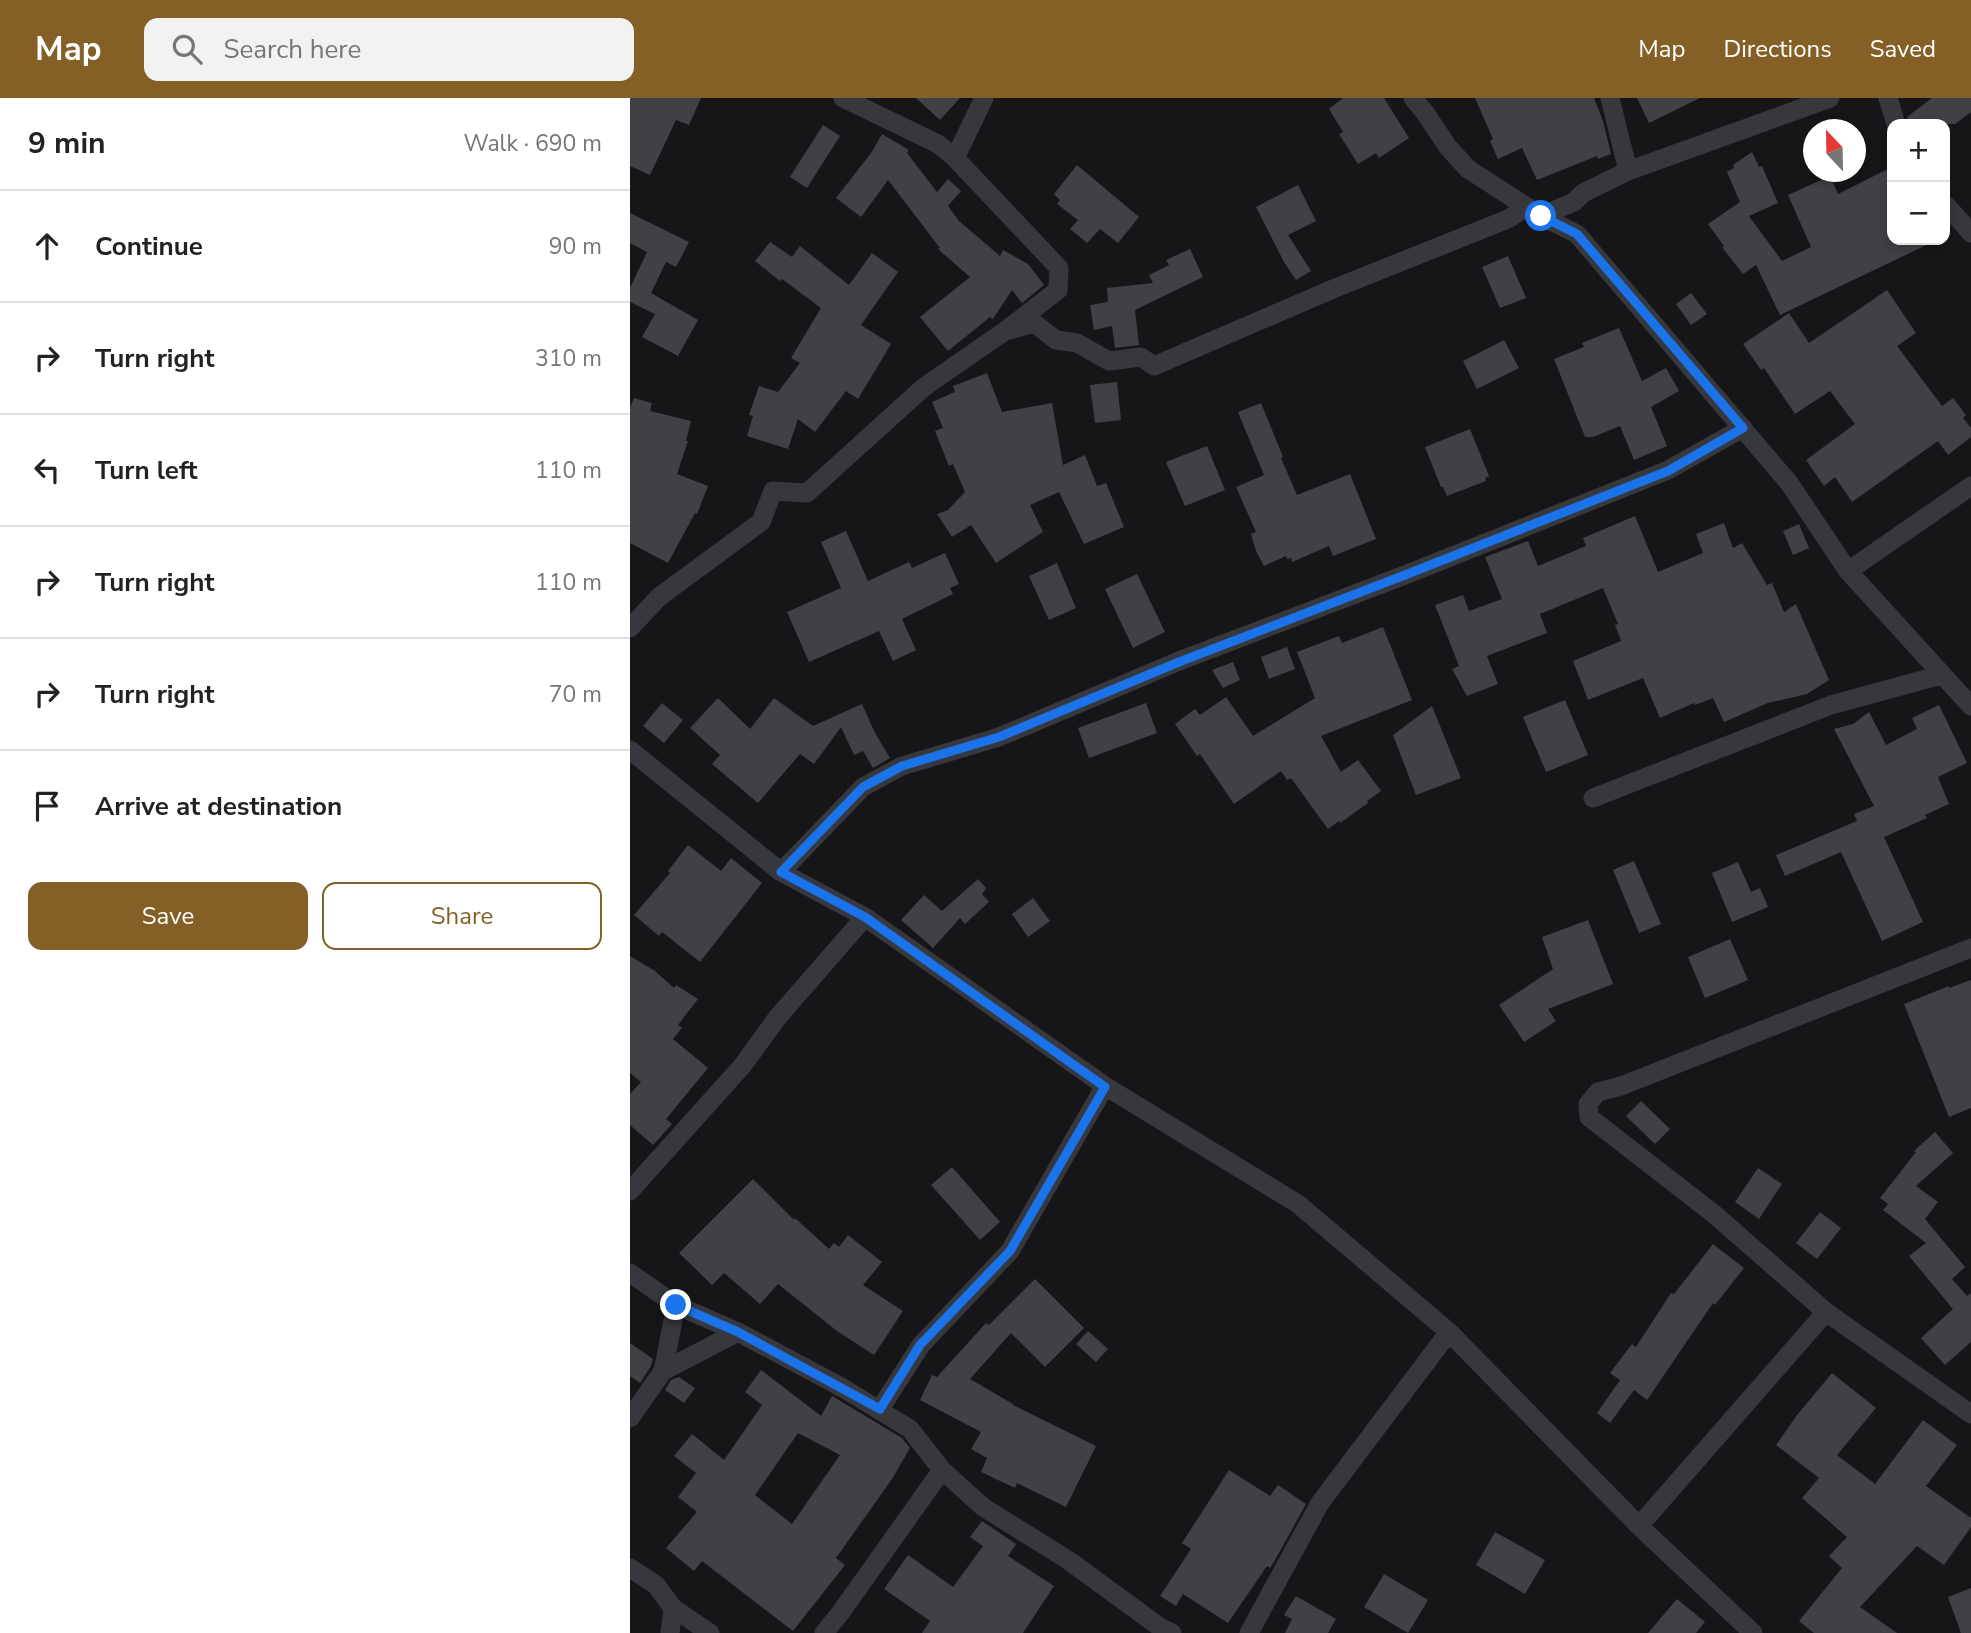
<!DOCTYPE html>
<html lang="en">
<head>
<meta charset="utf-8">
<style>
	body { margin:0; font-family:"Nunito Sans",sans-serif; background:#f2f2f2; color:#222 }
	.controls { position:absolute; right:21px; top:21px; display:grid; overflow:hidden; border-radius:14px; box-shadow:0 4px 10px #0003 }
	.controls button { width:63px; height:63px; display:grid; place-items:center; padding:0; border:0; border-bottom:2px solid #e0e0e0; background:#fff; color:#222; font:35px sans-serif }
	.compass { position:absolute; left:1173px; top:21px; width:63px; height:63px; border-radius:50%; background:#fff; box-shadow:0 4px 10px #0003; rotate:338deg }
	.stop { position:absolute; width:21px; height:21px; margin:-16px; border:5px solid #1a73e8; border-radius:50%; background:#fff }
	.stop.end { background:#1a73e8; border-color:#fff; box-shadow:0 2px 7px #0008 }
	.list { margin:0; padding:0; list-style:none }
	h2 { display:flex; justify-content:space-between; align-items:center; height:91px; margin:0; padding:0 28px; font-size:30px }
	h2 small { font-size:23px; font-weight:400; color:#767676 }
	.list li { display:grid; grid-template-columns:46px 1fr auto; gap:21px; align-items:center; box-sizing:border-box; height:112px; padding:0 28px; border-top:2px solid #e0e0e0 }
	.list b { display:block; font-size:26px; white-space:nowrap }
	.list em { font-size:23px; font-style:normal; color:#767676 }
	.actions { display:flex; gap:14px; padding:21px 28px }
	.actions a { flex:1; padding:16px 0; border:2px solid #846026; border-radius:14px; text-align:center; font-size:24px; color:#846026 }
	.actions .main { background:#846026; color:#fff }
	.icon { flex:none; width:38px; height:38px; fill:none; stroke:currentColor; stroke-width:2; stroke-linecap:round; stroke-linejoin:round }
	.map { position:relative; flex:none; width:1341px; height:1535px; overflow:hidden }
	header { display:flex; align-items:center; gap:42px; box-sizing:border-box; height:98px; padding:0 35px; background:#846026; color:#fff }
	header strong { font-size:33px }
	nav { display:flex; gap:38px; margin-inline-start:auto; font-size:24px }
	.search { width:490px; height:63px; background:#f2f2f2; display:flex; align-items:center; gap:18px; box-sizing:border-box; padding:0 24px; border-radius:14px; color:#767676; font-size:26px }
	main { display:flex }
	aside { flex:1; background:#fff }
	.map>svg:first-child { display:block }
	.building { fill:#404145; fill-rule:evenodd }
	.lines { fill:none; stroke-linecap:round; stroke-linejoin:round }
	.street { stroke:#36383d; stroke-width:19 }
	.route { stroke:#1a73e8; stroke-width:9 }
</style>
</head>
<body>
<header>
<strong>Map</strong>
<div class="search"><svg class="icon" aria-label="search" viewBox="0 0 24 24"><circle cx="10" cy="10" r="6"/><path d="M15 15l6 6"/></svg>Search here</div>
<nav><a>Map</a><a>Directions</a><a>Saved</a></nav>
</header>
<main>
<aside>
<h2>9 min<small>Walk · 690 m</small></h2>
<ul class="list">
<li><svg class="icon" aria-label="ahead" viewBox="0 0 24 24"><path d="M12 20V5M6 11l6-6 6 6"/></svg><div><b>Continue</b></div><em>90 m</em></li>
<li><svg class="icon" aria-label="right" viewBox="0 0 24 24"><path d="M7 20v-9h11M14 6l5 5-5 5"/></svg><div><b>Turn right</b></div><em>310 m</em></li>
<li><svg class="icon" aria-label="left" viewBox="0 0 24 24"><path d="M17 20v-9H6M10 6l-5 5 5 5"/></svg><div><b>Turn left</b></div><em>110 m</em></li>
<li><svg class="icon" aria-label="right" viewBox="0 0 24 24"><path d="M7 20v-9h11M14 6l5 5-5 5"/></svg><div><b>Turn right</b></div><em>110 m</em></li>
<li><svg class="icon" aria-label="right" viewBox="0 0 24 24"><path d="M7 20v-9h11M14 6l5 5-5 5"/></svg><div><b>Turn right</b></div><em>70 m</em></li>
<li><svg class="icon" aria-label="arrive" viewBox="0 0 24 24"><path d="M6 21V4h12l-3 4 3 4H6"/></svg><div><b>Arrive at destination</b></div></li>
</ul>
<div class="actions"><a class="main">Save</a><a>Share</a></div>
</aside>
<div class="map">
<svg width="1341" height="1535" viewBox="0 0 1341 1535">
	<rect width="100%" height="100%" fill="#161618"/>
	<path class="building" d="M 0,0 L 71,0 L 59,27 L 46,22 L 20,77 L 0,68 Z
		M 286,0 L 330,0 L 310,22 Z
		M 713,0 L 754,0 L 779,40 L 749,60 L 746,55 L 728,66 L 709,36 L 713,34 L 699,11 Z
		M 845,0 L 964,0 L 973,23 L 981,56 L 968,61 L 967,58 L 907,82 L 892,50 L 868,61 L 860,43 L 863,41 Z
		M 1007,0 L 1070,0 L 1019,25 Z
		M 1302,0 L 1341,0 L 1341,14 L 1325,26 L 1278,26 L 1277,19 Z
		M 193,27 L 210,38 L 177,90 L 160,79 Z
		M 252,36 L 279,52 L 277,55 L 307,94 L 318,81 L 331,93 L 318,108 L 329,123 L 370,158 L 373,152 L 398,166 L 414,187 L 392,205 L 382,192 L 363,221 L 360,219 L 318,253 L 290,219 L 340,179 L 308,151 L 310,150 L 258,82 L 231,119 L 206,100 L 241,55 Z
		M 1122,54 L 1129,69 L 1132,68 L 1148,105 L 1119,118 L 1152,163 L 1181,149 L 1158,97 L 1200,78 L 1208,96 L 1262,69 L 1262,142 L 1307,142 L 1150,217 L 1126,167 L 1113,176 L 1092,149 L 1094,148 L 1078,126 L 1110,104 L 1097,74 L 1104,70 L 1103,67 Z
		M 447,67 L 509,119 L 488,145 L 470,131 L 457,145 L 440,131 L 448,122 L 427,106 L 430,102 L 424,96 Z
		M 668,87 L 686,123 L 658,137 L 681,173 L 666,182 L 654,164 L 626,109 Z
		M 0,115 L 59,144 L 46,169 L 36,164 L 21,195 L 68,222 L 48,258 L 12,239 L 25,216 L 0,204 L 0,190 L 17,154 L 0,145 Z
		M 140,144 L 162,159 L 170,148 L 219,187 L 242,155 L 268,174 L 231,227 L 261,246 L 228,301 L 216,293 L 185,334 L 168,321 L 158,351 L 117,338 L 123,318 L 119,317 L 129,288 L 148,294 L 170,265 L 161,260 L 191,210 L 152,181 L 150,183 L 125,163 Z
		M 560,151 L 573,179 L 505,212 L 509,247 L 485,250 L 482,228 L 464,232 L 460,207 L 478,204 L 477,190 L 523,185 L 519,177 L 539,167 L 536,162 Z
		M 878,158 L 896,200 L 870,210 L 852,169 Z
		M 1257,192 L 1286,235 L 1267,248 L 1312,308 L 1323,300 L 1336,317 L 1333,320 L 1341,330 L 1341,339 L 1318,357 L 1308,343 L 1222,404 L 1205,379 L 1194,388 L 1176,362 L 1225,326 L 1200,293 L 1165,316 L 1134,270 L 1131,272 L 1113,246 L 1159,215 L 1179,245 Z
		M 1061,195 L 1077,216 L 1061,227 L 1046,206 Z
		M 989,230 L 1012,283 L 1036,270 L 1049,293 L 1021,309 L 1037,348 L 1004,362 L 990,328 L 963,339 L 955,339 L 924,261 L 954,249 L 952,245 Z
		M 874,242 L 889,270 L 847,291 L 833,263 Z
		M 357,275 L 372,314 L 422,305 L 433,367 L 455,357 L 467,388 L 476,385 L 494,429 L 454,446 L 429,394 L 400,407 L 413,434 L 366,465 L 341,427 L 322,439 L 307,416 L 318,412 L 335,394 L 323,366 L 319,368 L 305,333 L 313,330 L 302,304 L 325,294 L 323,288 Z
		M 487,284 L 491,322 L 465,325 L 460,287 Z
		M 4,300 L 22,305 L 20,313 L 61,323 L 56,343 L 58,343 L 47,376 L 78,388 L 67,416 L 65,415 L 38,465 L 0,445 L 0,309 Z
		M 631,305 L 653,359 L 651,360 L 667,397 L 720,376 L 746,441 L 703,458 L 699,448 L 662,464 L 661,460 L 657,461 L 656,458 L 634,468 L 626,453 L 621,436 L 626,434 L 606,389 L 634,377 L 608,314 Z
		M 840,331 L 859,378 L 855,380 L 856,383 L 817,398 L 813,389 L 811,389 L 795,349 Z
		M 577,348 L 595,392 L 555,408 L 536,364 Z
		M 1005,418 L 1028,474 L 1073,455 L 1066,436 L 1094,425 L 1103,450 L 1112,445 L 1137,487 L 1142,485 L 1154,514 L 1166,506 L 1199,582 L 1177,596 L 1138,605 L 1094,624 L 1083,600 L 1065,607 L 1064,605 L 1030,620 L 1013,580 L 958,602 L 943,563 L 991,543 L 985,527 L 988,526 L 973,490 L 910,516 L 917,535 L 857,558 L 868,586 L 837,598 L 822,571 L 829,568 L 805,507 L 833,497 L 839,513 L 872,501 L 855,459 L 898,443 L 908,468 L 956,448 L 953,440 Z
		M 1169,426 L 1179,450 L 1163,457 L 1153,433 Z
		M 216,433 L 238,483 L 279,464 L 282,470 L 315,455 L 329,486 L 320,490 L 323,496 L 272,521 L 286,552 L 263,563 L 249,533 L 179,564 L 157,514 L 211,490 L 191,444 Z
		M 427,465 L 446,510 L 419,522 L 399,478 Z
		M 507,476 L 535,534 L 503,550 L 475,491 Z
		M 753,529 L 782,602 L 691,638 L 711,674 L 728,662 L 751,693 L 737,703 L 738,705 L 710,725 L 709,723 L 698,731 L 661,680 L 657,682 L 651,673 L 604,706 L 570,656 L 567,658 L 545,626 L 565,611 L 570,617 L 596,599 L 623,638 L 685,600 L 667,554 L 709,538 L 712,545 Z
		M 657,549 L 665,571 L 639,581 L 631,559 Z
		M 603,564 L 610,582 L 593,590 L 582,572 Z
		M 88,600 L 120,631 L 144,600 L 183,628 L 232,606 L 245,635 L 260,660 L 243,670 L 233,653 L 224,657 L 211,629 L 184,666 L 170,656 L 128,705 L 82,666 L 90,657 L 60,630 Z
		M 935,602 L 958,657 L 916,674 L 893,619 Z
		M 32,605 L 53,622 L 34,645 L 13,628 Z
		M 516,605 L 527,635 L 459,660 L 448,630 Z
		M 1309,607 L 1337,665 L 1308,679 L 1319,706 L 1295,717 L 1297,720 L 1254,739 L 1293,824 L 1252,843 L 1211,754 L 1155,778 L 1146,757 L 1227,723 L 1224,716 L 1244,708 L 1204,631 L 1223,626 L 1239,614 L 1256,647 L 1287,631 L 1282,620 Z
		M 802,608 L 831,680 L 786,697 L 763,637 Z
		M 58,747 L 91,773 L 101,760 L 132,785 L 70,864 L 32,834 L 29,838 L 4,817 L 40,775 L 38,773 Z
		M 1004,763 L 1031,826 L 1009,835 L 983,772 Z
		M 1108,764 L 1121,794 L 1130,790 L 1138,809 L 1102,824 L 1082,775 Z
		M 348,781 L 356,790 L 352,796 L 359,804 L 335,826 L 330,820 L 303,850 L 271,822 L 294,797 L 312,813 Z
		M 403,800 L 420,823 L 398,839 L 382,816 Z
		M 958,822 L 983,886 L 918,911 L 926,923 L 894,944 L 869,907 L 923,871 L 912,839 Z
		M 1100,841 L 1118,882 L 1075,900 L 1058,859 Z
		M 0,858 L 25,873 L 44,890 L 46,887 L 68,901 L 48,927 L 52,930 L 43,941 L 78,970 L 36,1021 L 42,1026 L 23,1047 L 0,1027 L 0,996 L 11,984 L 0,975 Z
		M 1341,882 L 1341,1010 L 1319,1019 L 1274,906 L 1319,888 L 1319,890 Z
		M 1011,1003 L 1040,1031 L 1025,1046 L 996,1018 Z
		M 1305,1034 L 1323,1055 L 1286,1088 L 1308,1104 L 1295,1121 L 1335,1169 L 1322,1181 L 1337,1198 L 1341,1195 L 1341,1244 L 1315,1267 L 1291,1240 L 1323,1211 L 1279,1158 L 1296,1145 L 1253,1112 L 1258,1106 L 1250,1100 L 1286,1054 L 1284,1053 Z
		M 322,1069 L 370,1124 L 350,1142 L 301,1087 Z
		M 1128,1070 L 1152,1086 L 1129,1121 L 1105,1104 Z
		M 123,1081 L 164,1122 L 165,1120 L 199,1151 L 204,1145 L 209,1149 L 218,1137 L 252,1164 L 233,1187 L 273,1213 L 244,1257 L 207,1233 L 148,1186 L 130,1206 L 94,1175 L 82,1187 L 49,1155 Z
		M 1190,1114 L 1211,1130 L 1187,1161 L 1166,1145 Z
		M 1083,1146 L 1114,1170 L 1085,1207 L 1083,1205 L 1017,1302 L 1004,1292 L 980,1325 L 967,1315 L 990,1282 L 980,1275 L 1002,1246 L 1006,1249 L 1041,1195 L 1044,1196 Z
		M 405,1181 L 454,1230 L 415,1269 L 381,1235 L 340,1281 L 383,1306 L 383,1307 L 466,1348 L 436,1409 L 387,1385 L 385,1390 L 351,1374 L 357,1360 L 341,1351 L 351,1334 L 290,1302 L 302,1277 L 307,1279 L 356,1225 L 359,1227 Z
		M 458,1233 L 478,1251 L 466,1264 L 446,1246 Z
		M 0,1245 L 23,1261 L 21,1268 L 10,1285 L 0,1278 Z
		M 131,1272 L 191,1318 L 202,1298 L 272,1340 L 280,1350 L 262,1381 L 206,1460 L 215,1467 L 163,1533 L 72,1463 L 64,1473 L 36,1450 L 67,1414 L 48,1399 L 66,1375 L 44,1358 L 62,1336 L 94,1362 L 132,1307 L 115,1294 ZM 168,1335 L 210,1357 L 162,1426 L 125,1397 Z
		M 1202,1275 L 1246,1310 L 1207,1357 L 1245,1386 L 1293,1322 L 1327,1347 L 1296,1388 L 1341,1420 L 1341,1429 L 1314,1467 L 1287,1448 L 1230,1509 L 1267,1535 L 1184,1535 L 1169,1523 L 1212,1470 L 1199,1458 L 1217,1439 L 1172,1400 L 1189,1380 L 1146,1347 L 1167,1317 Z
		M 49,1279 L 65,1290 L 54,1305 L 35,1292 L 41,1282 Z
		M 599,1372 L 640,1398 L 648,1387 L 676,1406 L 645,1462 L 640,1470 L 637,1468 L 598,1525 L 553,1496 L 546,1508 L 530,1498 L 561,1451 L 552,1445 Z
		M 352,1423 L 386,1446 L 378,1458 L 424,1488 L 393,1535 L 292,1535 L 300,1523 L 254,1491 L 278,1457 L 323,1489 L 353,1448 L 340,1439 Z
		M 865,1434 L 915,1462 L 895,1496 L 846,1467 Z
		M 754,1476 L 798,1502 L 778,1535 L 734,1509 Z
		M 1341,1490 L 1341,1535 L 1331,1535 L 1318,1499 Z
		M 666,1498 L 706,1521 L 698,1535 L 655,1535 L 662,1521 L 654,1517 Z
		M 1047,1501 L 1075,1524 L 1066,1535 L 1018,1535 Z"/>
	<g class="lines">
		<path class="street" d="M 783,0 L 796,16 L 818,49 L 838,71 L 911,118 L 947,136 L 1159,385 L 1218,473 L 1341,608
			M 980,0 L 998,73
			M 1258,0 L 1266,26
			M 325,60 L 354,0
			M 1315,106 L 1341,135
			M 911,118 L 944,104 L 953,95 L 998,73 L 1200,0
			M 380,232 L 404,225 L 426,242 L 447,245 L 479,263 L 511,259 L 524,268 L 703,191 L 878,121 L 897,109
			M 1218,473 L 1341,388
			M 0,530 L 29,499 L 131,424 L 143,393 L 177,395 L 294,289 L 375,233 L 428,192 L 429,170 L 325,60 L 308,46 L 213,0
			M 0,652 L 151,774 L 235,819 L 475,988 L 668,1106 L 819,1234 L 1009,1428 L 1123,1535
			M 963,700 L 1201,607 L 1311,577
			M 151,774 L 233,689 L 272,668 L 369,639 L 549,563 L 775,477 L 1038,372 L 1113,330
			M 1341,850 L 991,988 L 968,994 L 958,1006 L 959,1019 L 1084,1116 L 1196,1214 L 1341,1316
			M 0,1093 L 113,967 L 147,920 L 235,819
			M 0,1175 L 46,1207 L 108,1234 L 213,1290 L 280,1331 L 312,1372 L 353,1409 L 438,1462 L 531,1530 L 542,1535
			M 33,1273 L 108,1234
			M 250,1311 L 291,1247 L 380,1153 L 475,988
			M 0,1320 L 33,1273 L 46,1207
			M 1009,1428 L 1196,1214
			M 0,1470 L 26,1487 L 43,1510 L 80,1535
			M 40,1535 L 43,1510
			M 194,1535 L 211,1514 L 312,1372
			M 619,1535 L 690,1405 L 819,1234"/>
	</g>
	<g class="lines">
		<path class="route" d="M 46,1207 L 108,1234 L 250,1311 L 290,1247 L 380,1153 L 475,989 L 235,819 L 151,774 L 233,689 L 272,668 L 369,639 L 549,564 L 775,477 L 1038,373 L 1113,330 L 947,136 L 911,118"/>
	</g>
</svg>
<div class="controls">
<button>+</button>
<button>−</button>
</div>
<svg class="compass" viewBox="-18 -18 36 36"><path d="M0-13l5 13h-10z" fill="#e53935"/><path d="M0 13l5-13h-10z" fill="#767676"/></svg>
<div class="stop" style="left:911px;top:118px"></div>
<div class="stop end" style="left:46px;top:1207px"></div>
</div>
</main>
</body>
</html>
